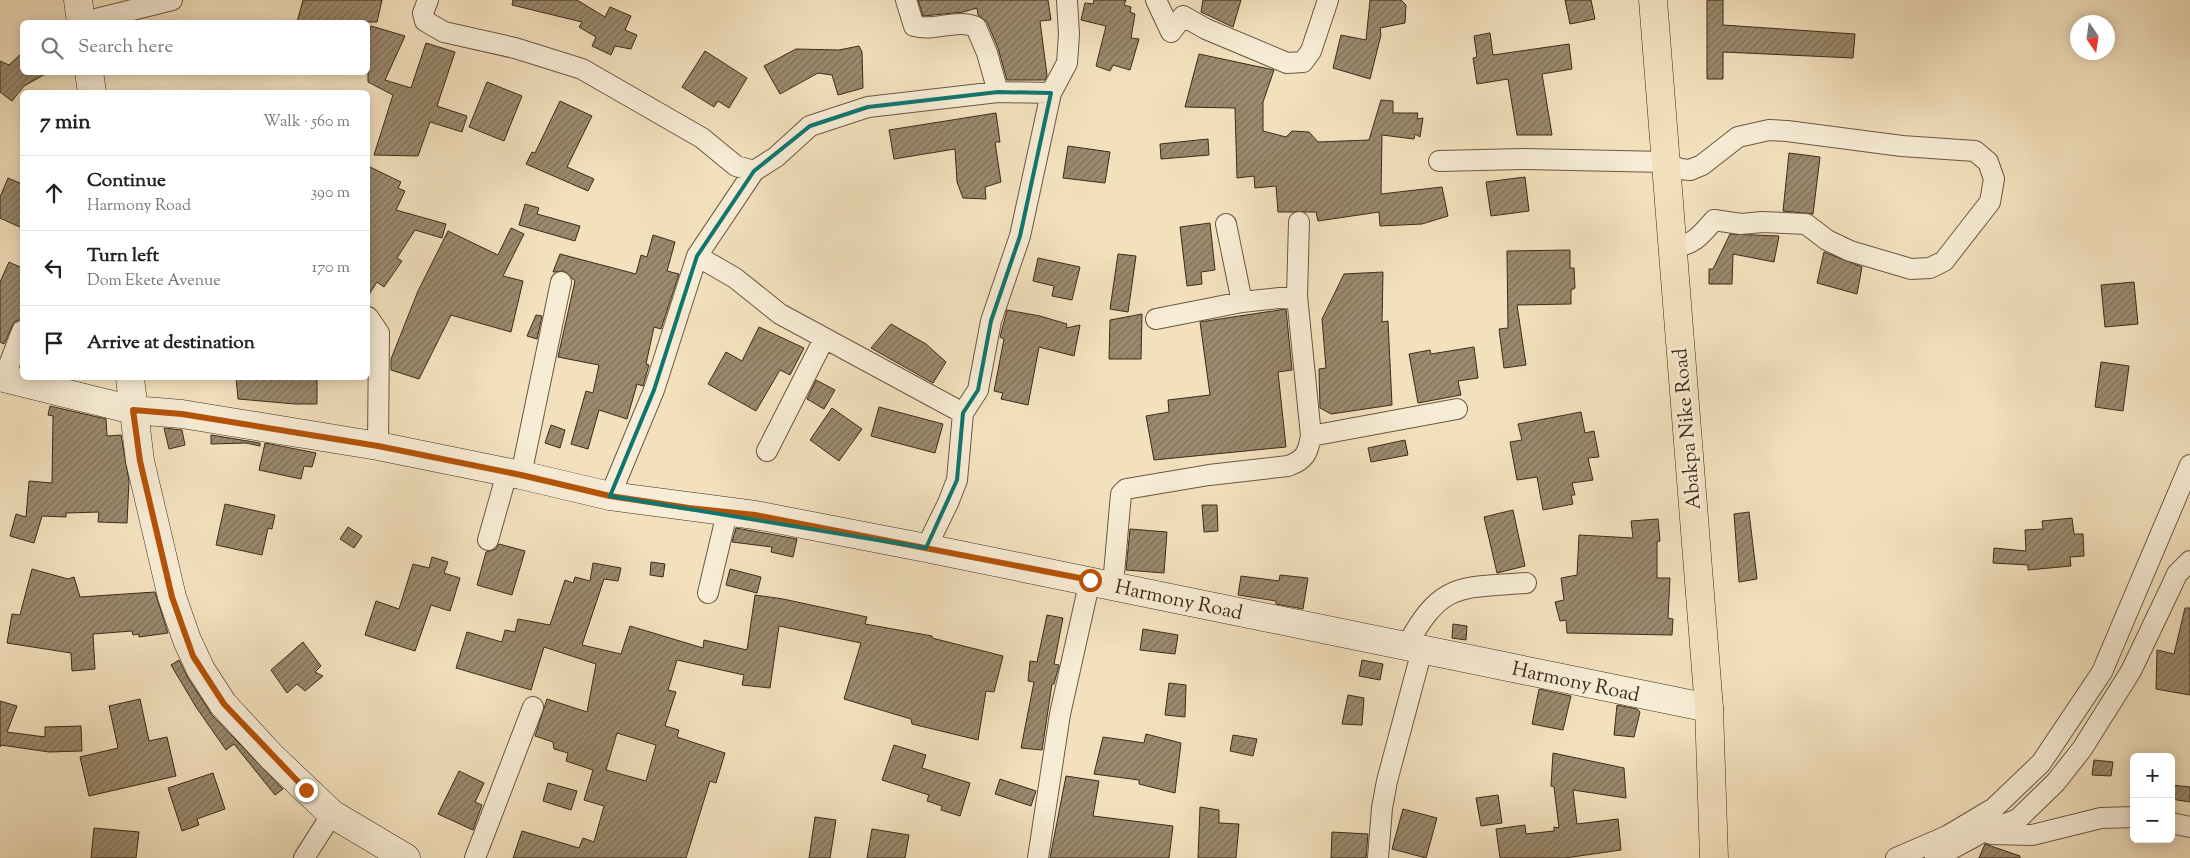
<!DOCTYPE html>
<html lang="en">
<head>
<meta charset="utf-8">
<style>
	body { margin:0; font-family:"Sorts Mill Goudy",serif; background:#f2f2f2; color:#222 }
	.controls { position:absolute; right:15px; bottom:15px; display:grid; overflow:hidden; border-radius:8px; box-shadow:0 2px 12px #0003 }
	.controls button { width:45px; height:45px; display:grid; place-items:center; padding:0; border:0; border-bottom:1px solid #e0e0e0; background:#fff; color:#222; font:25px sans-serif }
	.compass { position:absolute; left:2070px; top:15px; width:45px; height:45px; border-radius:50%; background:#fff; box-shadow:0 2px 12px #0003; rotate:167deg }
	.stop { position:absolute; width:15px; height:15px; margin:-11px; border:4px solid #b45309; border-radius:50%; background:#fff }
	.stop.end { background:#b45309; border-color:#fff; box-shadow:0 1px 5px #0008 }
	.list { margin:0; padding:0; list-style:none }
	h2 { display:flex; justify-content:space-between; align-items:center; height:65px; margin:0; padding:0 20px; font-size:21px }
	h2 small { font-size:16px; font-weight:400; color:#767676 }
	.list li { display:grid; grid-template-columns:32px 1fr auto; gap:15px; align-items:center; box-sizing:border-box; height:75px; padding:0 20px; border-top:1px solid #e0e0e0 }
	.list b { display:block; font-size:19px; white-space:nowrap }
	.list p { margin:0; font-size:16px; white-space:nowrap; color:#767676 }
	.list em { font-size:16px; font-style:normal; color:#767676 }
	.icon { flex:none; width:28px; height:28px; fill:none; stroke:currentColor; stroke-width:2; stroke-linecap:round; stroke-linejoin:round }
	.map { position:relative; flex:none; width:2190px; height:858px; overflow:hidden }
	.search { position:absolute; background:#fff; box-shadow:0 2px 12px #0003; left:20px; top:20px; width:350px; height:55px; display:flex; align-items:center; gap:12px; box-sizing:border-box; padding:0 18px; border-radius:8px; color:#767676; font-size:19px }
	.panel { position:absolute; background:#fff; box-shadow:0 2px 12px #0003; left:20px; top:90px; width:350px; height:290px; border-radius:8px }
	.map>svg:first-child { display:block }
	.building { fill:url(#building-hatch); stroke:#3c2b17; fill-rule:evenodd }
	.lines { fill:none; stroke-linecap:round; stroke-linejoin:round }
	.street-casing { stroke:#6a5841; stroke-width:22 }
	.secondary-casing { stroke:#3c2b17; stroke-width:29 }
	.primary-casing { stroke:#3c2b17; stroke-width:29 }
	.street { stroke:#f7ecd5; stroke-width:20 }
	.secondary { stroke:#f7ecd5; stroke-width:28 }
	.primary { stroke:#f3e1be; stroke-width:28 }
	.route { stroke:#b45309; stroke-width:6 }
	.marked { fill:none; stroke:#0f766e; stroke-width:4; stroke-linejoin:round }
	.labels { text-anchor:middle; stroke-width:5; stroke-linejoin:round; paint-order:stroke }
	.street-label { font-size:20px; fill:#3c2b17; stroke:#f7ecd5 }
</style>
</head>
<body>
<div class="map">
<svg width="2190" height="858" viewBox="0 0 2190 858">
	<defs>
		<pattern id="building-hatch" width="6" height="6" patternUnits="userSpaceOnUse" patternTransform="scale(1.25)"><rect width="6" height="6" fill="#9b8a6e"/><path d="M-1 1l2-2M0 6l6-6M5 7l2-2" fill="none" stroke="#807159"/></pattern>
	</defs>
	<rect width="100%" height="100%" fill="#f3e1be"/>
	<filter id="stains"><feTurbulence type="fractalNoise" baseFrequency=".004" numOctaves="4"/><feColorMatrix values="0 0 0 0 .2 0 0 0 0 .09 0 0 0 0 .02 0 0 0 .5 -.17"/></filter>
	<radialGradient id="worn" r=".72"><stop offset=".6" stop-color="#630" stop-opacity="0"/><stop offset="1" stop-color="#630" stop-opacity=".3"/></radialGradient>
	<path class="building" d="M 303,0 L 382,0 L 377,22 L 297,22 Z
		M 513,0 L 577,0 L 605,17 L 610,7 L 631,16 L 625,30 L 637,35 L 631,49 L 615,46 L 611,55 L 592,46 L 596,37 L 579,27 L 582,22 L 512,5 Z
		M 918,0 L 1048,0 L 1051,20 L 1040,21 L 1047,75 L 1045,80 L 1007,80 L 998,48 L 987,22 L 978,15 L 977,8 L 963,12 L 923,16 Z
		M 1094,0 L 1126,0 L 1124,5 L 1131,7 L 1130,12 L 1135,14 L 1131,38 L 1139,39 L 1130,70 L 1113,65 L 1110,71 L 1096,66 L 1106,26 L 1081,20 L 1085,3 L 1093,4 Z
		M 1203,0 L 1241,0 L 1233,27 L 1201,12 Z
		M 1370,0 L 1401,0 L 1406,5 L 1405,23 L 1380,28 L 1381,35 L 1370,79 L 1333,68 L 1341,35 L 1366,40 Z
		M 1565,0 L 1591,0 L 1595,19 L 1570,24 Z
		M 1707,0 L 1723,0 L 1723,25 L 1855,34 L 1853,58 L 1723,52 L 1723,79 L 1707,79 Z
		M 371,26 L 405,36 L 385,80 L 411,88 L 426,43 L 455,52 L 437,106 L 467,116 L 462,132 L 430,122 L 418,156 L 374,155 L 393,95 L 368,82 L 368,38 Z
		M 1490,33 L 1493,55 L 1569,44 L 1572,69 L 1542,74 L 1552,135 L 1517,135 L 1508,79 L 1477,84 L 1473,58 L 1477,57 L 1474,36 Z
		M 859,46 L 862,52 L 863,88 L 838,95 L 832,75 L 818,73 L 780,94 L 764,66 L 796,49 L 839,50 Z
		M 705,51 L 747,78 L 729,108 L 718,101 L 714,107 L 682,87 Z
		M 22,53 L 22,72 L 49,72 L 24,86 L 12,101 L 0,92 L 0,61 L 9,65 Z
		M 1199,54 L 1274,70 L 1263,102 L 1263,131 L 1286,137 L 1292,131 L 1309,132 L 1318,142 L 1369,140 L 1381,100 L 1393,101 L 1393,113 L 1418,113 L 1417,119 L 1423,118 L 1420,137 L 1415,134 L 1414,139 L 1382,135 L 1381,194 L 1442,187 L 1448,216 L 1422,224 L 1380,226 L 1379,212 L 1318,221 L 1316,212 L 1278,212 L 1276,186 L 1255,188 L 1254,176 L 1237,178 L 1235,108 L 1185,107 Z
		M 487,82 L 522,96 L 504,141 L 469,127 Z
		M 560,101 L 592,116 L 567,167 L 594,179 L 588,191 L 526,164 L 532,152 L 535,153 Z
		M 996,113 L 1000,142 L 995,142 L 1001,182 L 985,187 L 986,199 L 963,198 L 957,182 L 955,149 L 894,159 L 889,130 Z
		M 1208,139 L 1209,155 L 1161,159 L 1160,144 Z
		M 1068,146 L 1110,152 L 1105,183 L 1063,178 Z
		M 1789,153 L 1820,157 L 1813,214 L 1783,211 Z
		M 370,167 L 401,182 L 398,188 L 405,191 L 396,210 L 446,224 L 442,238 L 415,230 L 397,258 L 402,261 L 384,287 L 377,282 L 368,296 L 368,175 Z
		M 1525,177 L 1529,211 L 1491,216 L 1486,182 Z
		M 8,178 L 22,184 L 22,228 L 0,218 L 0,197 Z
		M 525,204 L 539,208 L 537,214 L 580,226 L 575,241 L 519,225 Z
		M 1210,223 L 1215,270 L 1201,272 L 1202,284 L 1187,286 L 1180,227 Z
		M 511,228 L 524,234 L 503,276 L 523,281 L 511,332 L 451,315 L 419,379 L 391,370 L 391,359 L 418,291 L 448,231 L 498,255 Z
		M 1730,234 L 1779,236 L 1774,262 L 1733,254 L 1732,284 L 1709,284 L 1709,269 L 1713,269 Z
		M 653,235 L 675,242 L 667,271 L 679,274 L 661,329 L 654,327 L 646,364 L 649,365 L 643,386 L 637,384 L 627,419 L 599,410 L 588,449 L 571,444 L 586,391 L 593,393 L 599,365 L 558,357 L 575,281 L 564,271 L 553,272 L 560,254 L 636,274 L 641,255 L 647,257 Z
		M 1570,250 L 1570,268 L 1574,268 L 1575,288 L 1571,290 L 1571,304 L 1517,305 L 1526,365 L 1504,368 L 1499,329 L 1508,328 L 1507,251 Z
		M 1824,252 L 1862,267 L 1857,294 L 1817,283 Z
		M 1118,254 L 1136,256 L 1128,312 L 1110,309 Z
		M 1038,258 L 1080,267 L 1072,300 L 1052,296 L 1054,286 L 1033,281 Z
		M 9,262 L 22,268 L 22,319 L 14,322 L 4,344 L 0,342 L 0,282 Z
		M 1383,272 L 1382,322 L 1388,321 L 1392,405 L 1331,414 L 1320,408 L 1319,369 L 1326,368 L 1322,319 L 1344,274 Z
		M 2134,282 L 2138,324 L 2105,327 L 2101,285 Z
		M 1286,309 L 1292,370 L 1278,372 L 1286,447 L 1154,460 L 1146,416 L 1169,412 L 1168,400 L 1210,395 L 1200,322 Z
		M 1007,310 L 1040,316 L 1067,324 L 1066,328 L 1080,325 L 1074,356 L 1039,347 L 1028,405 L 1001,399 L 1003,393 L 994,391 L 1004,339 L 1000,337 Z
		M 1142,314 L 1141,359 L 1109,359 L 1110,320 Z
		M 536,315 L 542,316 L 537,339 L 527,336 Z
		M 891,324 L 926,344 L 946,362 L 933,383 L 871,348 Z
		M 759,327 L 804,348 L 790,375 L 780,370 L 756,411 L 708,384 L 726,352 L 742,361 Z
		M 1474,347 L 1478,378 L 1458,381 L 1461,395 L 1418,403 L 1409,354 L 1430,350 L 1431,354 Z
		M 2101,362 L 2129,366 L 2123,411 L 2095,407 Z
		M 236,378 L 317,378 L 317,404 L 295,404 L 238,399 Z
		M 816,380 L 835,390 L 824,409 L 807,399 Z
		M 50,406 L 106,419 L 107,436 L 121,435 L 129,481 L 127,523 L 98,522 L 99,512 L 66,513 L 66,517 L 42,516 L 34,543 L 10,536 L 16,514 L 26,517 L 29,481 L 52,483 L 53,416 L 48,415 Z
		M 879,407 L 943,424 L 935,453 L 871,436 Z
		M 832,408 L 862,429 L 839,461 L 810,440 Z
		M 1581,412 L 1585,433 L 1594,431 L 1599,457 L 1588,458 L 1593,480 L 1572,483 L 1575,495 L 1571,495 L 1573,504 L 1543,510 L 1537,477 L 1517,480 L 1510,442 L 1522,440 L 1518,424 Z
		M 551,425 L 565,430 L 560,448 L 545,443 Z
		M 164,428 L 182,430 L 185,445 L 169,449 Z
		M 211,435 L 260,443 L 260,446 L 246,443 L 211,444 Z
		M 1405,440 L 1408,455 L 1371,462 L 1368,448 Z
		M 265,443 L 316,453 L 312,467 L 304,466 L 301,479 L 259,470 Z
		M 225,504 L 275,515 L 272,529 L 268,528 L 262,555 L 216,545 Z
		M 1202,505 L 1217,505 L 1218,531 L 1204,532 Z
		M 1513,510 L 1525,566 L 1497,573 L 1484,517 Z
		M 1749,512 L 1757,579 L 1739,582 L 1734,514 Z
		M 2072,518 L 2074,534 L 2083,534 L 2084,556 L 2070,557 L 2071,566 L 2028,570 L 2028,565 L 1993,563 L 1994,548 L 2026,551 L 2025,530 L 2043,529 L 2042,521 Z
		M 1658,519 L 1660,541 L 1657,542 L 1657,578 L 1670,578 L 1668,618 L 1673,619 L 1672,635 L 1567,633 L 1566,620 L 1560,621 L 1555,602 L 1564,600 L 1561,578 L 1577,575 L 1579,535 L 1633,538 L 1631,521 Z
		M 348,527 L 362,536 L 354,548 L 340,539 Z
		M 736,528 L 797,539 L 793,557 L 771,552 L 772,547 L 732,542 Z
		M 1130,529 L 1167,532 L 1164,573 L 1126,570 Z
		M 499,544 L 525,551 L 512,595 L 477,585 L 486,552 L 496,549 Z
		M 432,557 L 448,562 L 444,573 L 460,578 L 450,611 L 431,605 L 415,651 L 365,635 L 376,601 L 399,609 L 413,564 L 429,568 Z
		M 651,562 L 665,564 L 663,577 L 650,575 Z
		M 593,563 L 621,568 L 618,581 L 604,579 L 582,645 L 621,654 L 630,626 L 703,648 L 704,640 L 747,650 L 755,595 L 783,599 L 867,617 L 865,624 L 932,636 L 932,638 L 1003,656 L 994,692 L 986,691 L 978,740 L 912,724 L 911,719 L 844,699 L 861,643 L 779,626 L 770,688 L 742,685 L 744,675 L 677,660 L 668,690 L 676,692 L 665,726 L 679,730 L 677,737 L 725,753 L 716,783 L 710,781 L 686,858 L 513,858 L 522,831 L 579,848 L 583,838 L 594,842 L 604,806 L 584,800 L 593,770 L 566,761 L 568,753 L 554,749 L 553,742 L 535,736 L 547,699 L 587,712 L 596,664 L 544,647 L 531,690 L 456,668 L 467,632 L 502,642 L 505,630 L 515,632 L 518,619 L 550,625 L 565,580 L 573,583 L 575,577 L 590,581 ZM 617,733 L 656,745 L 646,781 L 606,770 Z
		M 32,569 L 68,579 L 74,577 L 80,597 L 155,592 L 168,633 L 139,637 L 139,634 L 133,635 L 132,631 L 93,634 L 95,669 L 72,671 L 71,653 L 7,643 L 12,614 L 20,615 Z
		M 730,569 L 761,577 L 757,593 L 726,585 Z
		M 1280,575 L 1308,578 L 1303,609 L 1276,604 L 1276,601 L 1238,595 L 1241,576 L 1279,581 Z
		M 2185,608 L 2190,608 L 2190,695 L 2156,689 L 2157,650 L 2174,654 Z
		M 1047,615 L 1063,618 L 1054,664 L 1059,665 L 1054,684 L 1052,684 L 1042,750 L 1021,748 L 1034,682 L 1028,681 L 1030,661 L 1037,662 Z
		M 1453,624 L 1467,626 L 1466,640 L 1452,638 Z
		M 1143,629 L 1178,635 L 1175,654 L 1140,650 Z
		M 303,642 L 321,666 L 315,672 L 323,676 L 305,691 L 297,684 L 287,693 L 271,670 Z
		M 179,660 L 188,678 L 212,715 L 283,789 L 275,795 L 234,744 L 226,750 L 196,707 L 171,665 Z
		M 1362,660 L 1383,664 L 1380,680 L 1359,676 Z
		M 1169,683 L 1186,685 L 1185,717 L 1165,715 Z
		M 1539,689 L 1571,696 L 1563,730 L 1532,724 Z
		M 1348,695 L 1364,698 L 1362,725 L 1342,724 Z
		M 140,699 L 149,741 L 167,737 L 176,776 L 89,796 L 80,757 L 118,748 L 109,706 Z
		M 0,701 L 17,706 L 7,732 L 45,737 L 45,727 L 81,726 L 82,751 L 49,752 L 1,745 L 0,747 Z
		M 1617,705 L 1637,709 L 1640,712 L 1634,737 L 1614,735 Z
		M 1146,734 L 1181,743 L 1175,793 L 1139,784 L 1139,780 L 1094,774 L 1103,737 L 1144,743 Z
		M 1233,735 L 1257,739 L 1253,756 L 1230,751 Z
		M 894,745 L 926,755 L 922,768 L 970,783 L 960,816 L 941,810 L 942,806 L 927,801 L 929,795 L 882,780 Z
		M 1553,753 L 1624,768 L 1626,798 L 1573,790 L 1577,824 L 1618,819 L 1621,850 L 1565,858 L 1500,858 L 1496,829 L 1525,825 L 1526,834 L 1554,831 L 1554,827 L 1559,828 L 1554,787 L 1551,786 Z
		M 2094,760 L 2113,762 L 2111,776 L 2092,775 Z
		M 459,771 L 484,783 L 475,802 L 482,805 L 473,830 L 438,814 Z
		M 213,773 L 225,809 L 197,819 L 199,825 L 182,831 L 168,788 Z
		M 1066,776 L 1099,781 L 1093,816 L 1173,826 L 1169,858 L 1050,858 Z
		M 1000,779 L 1036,791 L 1031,806 L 995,794 Z
		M 548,783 L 577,791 L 571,810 L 543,801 Z
		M 2171,785 L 2190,787 L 2190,802 L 2171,799 Z
		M 1498,795 L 1502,823 L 1481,826 L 1476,798 Z
		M 1200,807 L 1219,810 L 1219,823 L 1239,824 L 1236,858 L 1198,858 Z
		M 1403,809 L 1437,818 L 1426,858 L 1392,849 Z
		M 815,817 L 836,820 L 830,858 L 809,858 Z
		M 94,828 L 139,832 L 136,858 L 91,858 Z
		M 872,829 L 909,835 L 905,858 L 867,858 Z
		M 1332,832 L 1368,834 L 1366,858 L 1331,858 Z
		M 1985,844 L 2020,856 L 2020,858 L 1979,858 Z"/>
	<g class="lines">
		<defs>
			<path id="street" d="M 428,0 L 423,13 L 425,21 L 444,32 L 515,48 L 582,69 L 702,138 L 736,166 L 754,171
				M 906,0 L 914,26 C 935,32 957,18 976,27 L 987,53 L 998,92
				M 1156,0 L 1171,32 L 1183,16 L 1206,29 L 1287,63 L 1303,62 L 1311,51 L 1328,0
				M 84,22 L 172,0
				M 1439,161 L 1524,159 L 1665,162 L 1680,169 L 1690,170 L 1702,165 L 1738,137 L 1769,130 L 1787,131 L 1902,146 L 1975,151 L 1988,162 L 1994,179 L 1990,202 L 1944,261 L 1930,268 L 1911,269 L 1850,251 L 1827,240 L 1806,224 L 1762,222 L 1741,224 L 1714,220 C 1701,235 1693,246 1672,247
				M 1226,224 L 1242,302
				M 368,317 L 379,333 L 378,446
				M 1156,319 L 1242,302 L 1297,296
				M 4,378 L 22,331
				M 963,413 L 780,314 L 735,278 L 697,256 L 754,171 L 776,157 L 810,126 L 868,107 L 998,92 L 1051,93
				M 1311,436 L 1457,409
				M 767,451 L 824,339
				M 521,475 L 561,282
				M 610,496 L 654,390 L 697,256
				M 488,540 L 507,473
				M 926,548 L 948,503 L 957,480 L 963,413 L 978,390 L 991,321 L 1020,236 L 1051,93 L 1067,63 L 1069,34 L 1067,0
				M 1113,585 L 1121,494 L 1126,489 L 1209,475 L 1288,466 C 1305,460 1308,453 1311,436 L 1297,296 L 1299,222
				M 708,593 L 727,513
				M 1406,647 C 1441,582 1458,588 1526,583
				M 2171,823 L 2190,827
				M 1991,834 L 2032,835 L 2101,818 L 2134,817
				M 304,858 L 332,814
				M 475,858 L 533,707
				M 1038,858 L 1060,714 L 1090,580
				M 1378,858 L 1382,808 L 1387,781 L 1422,650
				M 1896,858 L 1947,836 L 1994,808 L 2041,763 L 2102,672 L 2190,465
				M 1935,858 L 1981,833 L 2018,819 L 2056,782 L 2082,749 L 2131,671 L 2172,585 L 2177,574 L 2190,561"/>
			<path id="secondary" d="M 78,0 L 81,22
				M 89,72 L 92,92
				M 0,377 L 133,410 L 182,414 L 378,446 L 521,475 L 610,496 L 755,515 L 926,548 L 1709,708
				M 130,378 L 140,461 L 172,597 L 187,640 L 201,670 L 223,704 L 272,757 L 332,814 L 406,858"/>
			<path id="primary" d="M 1653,0 L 1709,708 L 1714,858"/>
		</defs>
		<use href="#street" class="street-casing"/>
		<use href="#secondary" class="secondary-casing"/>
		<use href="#primary" class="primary-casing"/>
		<use href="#street" class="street"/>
		<use href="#secondary" class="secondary"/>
		<use href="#primary" class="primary"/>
	</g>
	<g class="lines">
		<path class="route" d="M 306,790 L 224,704 L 193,656 L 172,597 L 140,461 L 133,410 L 182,414 L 378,446 L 521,475 L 610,496 L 689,508 L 755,515 L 1090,580"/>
	</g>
	<path class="marked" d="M 998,92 L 1051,93 L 1020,236 L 991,321 L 978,390 L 963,413 L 957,480 L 926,548 L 610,496 L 654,390 L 697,256 L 754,171 L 810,126 L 868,107 Z"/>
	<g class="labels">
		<g class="street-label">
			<text transform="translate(1686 429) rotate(-95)" y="7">Abakpa Nike Road</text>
			<text transform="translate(1179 599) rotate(12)" y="7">Harmony Road</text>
			<text transform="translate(1576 681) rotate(12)" y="7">Harmony Road</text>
		</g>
	</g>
	<rect width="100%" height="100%" filter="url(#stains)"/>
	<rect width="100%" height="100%" fill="url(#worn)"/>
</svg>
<div class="controls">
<button>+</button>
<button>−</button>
</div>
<svg class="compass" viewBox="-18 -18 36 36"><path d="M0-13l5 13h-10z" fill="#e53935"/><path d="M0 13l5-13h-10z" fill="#767676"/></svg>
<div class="stop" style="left:1090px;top:580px"></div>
<div class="stop end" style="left:306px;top:790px"></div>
<div class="search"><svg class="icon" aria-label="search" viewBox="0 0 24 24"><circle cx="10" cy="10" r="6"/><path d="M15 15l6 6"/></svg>Search here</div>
<section class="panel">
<h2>7 min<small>Walk · 560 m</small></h2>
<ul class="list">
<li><svg class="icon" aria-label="ahead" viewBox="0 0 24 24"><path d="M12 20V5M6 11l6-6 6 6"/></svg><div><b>Continue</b><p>Harmony Road</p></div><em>390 m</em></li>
<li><svg class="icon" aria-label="left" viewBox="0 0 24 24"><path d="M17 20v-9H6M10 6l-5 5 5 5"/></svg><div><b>Turn left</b><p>Dom Ekete Avenue</p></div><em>170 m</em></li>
<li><svg class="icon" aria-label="arrive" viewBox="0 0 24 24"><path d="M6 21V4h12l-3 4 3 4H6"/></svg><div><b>Arrive at destination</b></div></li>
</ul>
</section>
</div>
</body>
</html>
